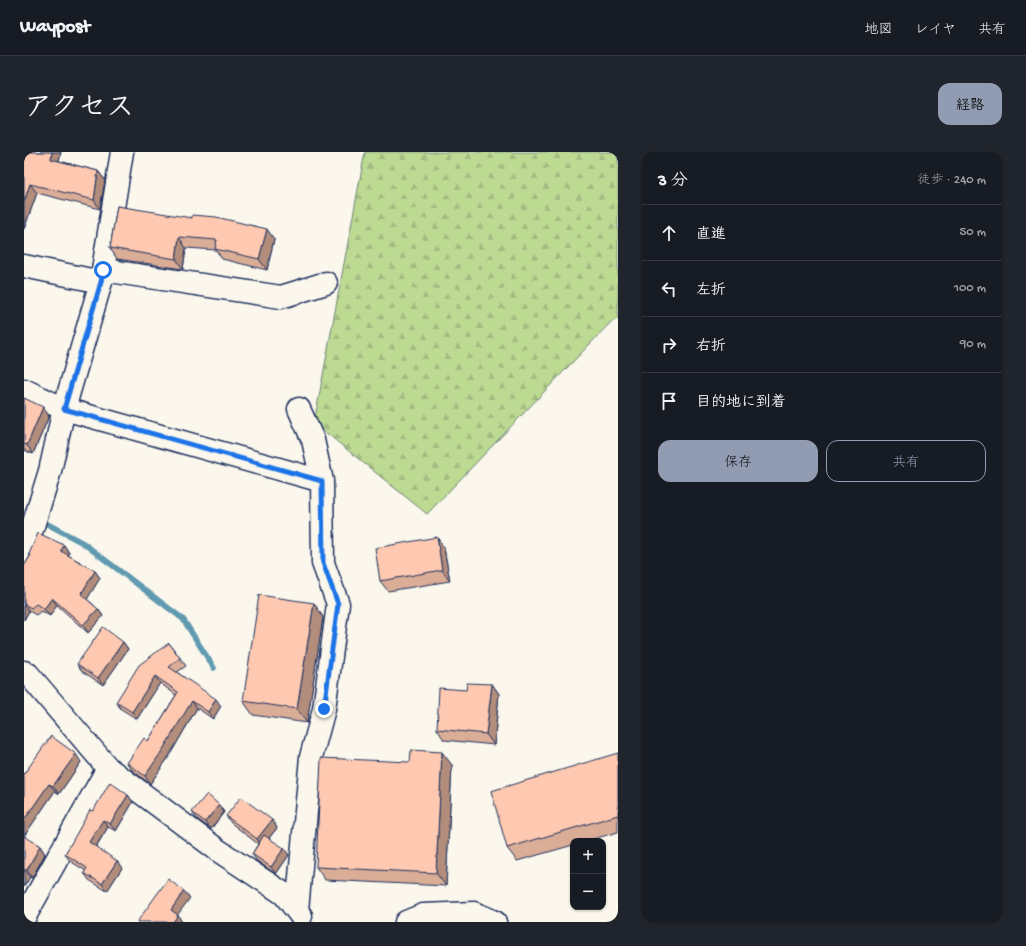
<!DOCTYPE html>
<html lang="ja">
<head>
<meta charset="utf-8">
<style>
	body { margin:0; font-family:"Gochi Hand","Klee One",sans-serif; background:#20242c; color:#f1f3f6 }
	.controls { position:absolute; right:12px; bottom:12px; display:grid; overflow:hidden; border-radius:8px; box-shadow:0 1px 3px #0004 }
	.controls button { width:36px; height:36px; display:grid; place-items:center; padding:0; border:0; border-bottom:1px solid #363941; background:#171b24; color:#f1f3f6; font:20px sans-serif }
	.stop { position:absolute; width:12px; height:12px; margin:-9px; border:3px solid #1a73e8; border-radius:50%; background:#fff }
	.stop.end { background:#1a73e8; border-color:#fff; box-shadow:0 1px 4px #0008 }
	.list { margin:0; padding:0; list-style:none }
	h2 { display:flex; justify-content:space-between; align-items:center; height:52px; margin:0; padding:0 16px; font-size:17px }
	h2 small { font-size:13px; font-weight:400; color:#9ea1a6 }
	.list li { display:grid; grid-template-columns:26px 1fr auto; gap:12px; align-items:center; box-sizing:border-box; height:56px; padding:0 16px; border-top:1px solid #363941 }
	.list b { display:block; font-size:15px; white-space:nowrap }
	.list em { font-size:13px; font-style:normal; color:#9ea1a6 }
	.actions { display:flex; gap:8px; padding:12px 16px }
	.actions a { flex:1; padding:9px 0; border:1px solid #919bb2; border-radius:12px; text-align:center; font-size:14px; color:#919bb2 }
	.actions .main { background:#919bb2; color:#111 }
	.icon { flex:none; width:22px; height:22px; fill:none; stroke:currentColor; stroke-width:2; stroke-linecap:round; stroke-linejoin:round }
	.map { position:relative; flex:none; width:594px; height:770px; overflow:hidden; border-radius:12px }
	header { display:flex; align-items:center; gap:24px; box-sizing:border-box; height:56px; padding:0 20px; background:#171b24; border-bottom:1px solid #363941 }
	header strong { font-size:19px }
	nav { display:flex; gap:22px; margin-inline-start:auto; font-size:14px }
	.intro { display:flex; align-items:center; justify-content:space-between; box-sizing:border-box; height:96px; padding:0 24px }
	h1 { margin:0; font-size:28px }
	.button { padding:10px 18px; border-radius:12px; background:#919bb2; color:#111; font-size:14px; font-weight:700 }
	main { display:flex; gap:24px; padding:0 24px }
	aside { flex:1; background:#171b24; border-radius:12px; box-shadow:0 1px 3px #0004 }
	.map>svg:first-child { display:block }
	.forest { fill:url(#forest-firs); stroke:#6c8478 }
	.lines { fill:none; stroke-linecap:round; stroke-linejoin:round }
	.stream { stroke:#619ab0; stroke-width:5.5 }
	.minor-casing { stroke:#1b2f5e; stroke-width:25 }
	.minor { stroke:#fbf7ec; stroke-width:22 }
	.wall { fill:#daad97; stroke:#1b2f5e }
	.shaded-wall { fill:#b28d7b; stroke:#1b2f5e }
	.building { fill:#fec9b0; stroke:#1b2f5e }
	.route { stroke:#1a73e8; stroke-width:5 }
</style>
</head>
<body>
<header>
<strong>Waypost</strong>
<nav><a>地図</a><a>レイヤ</a><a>共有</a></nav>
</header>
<div class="intro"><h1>アクセス</h1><a class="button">経路</a></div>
<main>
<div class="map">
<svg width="594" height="770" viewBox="0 0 594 770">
	<defs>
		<pattern id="forest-firs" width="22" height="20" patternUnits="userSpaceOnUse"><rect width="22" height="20" fill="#bdda93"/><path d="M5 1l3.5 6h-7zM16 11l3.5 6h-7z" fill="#a2bb81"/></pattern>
	</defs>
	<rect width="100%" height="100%" fill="#fbf7ec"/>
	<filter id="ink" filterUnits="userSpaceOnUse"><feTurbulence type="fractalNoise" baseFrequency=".025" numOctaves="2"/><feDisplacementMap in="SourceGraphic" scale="8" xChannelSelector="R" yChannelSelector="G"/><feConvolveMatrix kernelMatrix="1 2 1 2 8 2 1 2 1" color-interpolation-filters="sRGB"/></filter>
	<g filter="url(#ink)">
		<path class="forest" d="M 341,0 L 594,0 L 594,167 L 587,170 L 403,362 L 290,271 Z"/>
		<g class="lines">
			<path class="stream" d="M 16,368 L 59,391 L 159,467 L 190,516"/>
			<defs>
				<path id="minor" d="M 0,114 L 77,130
					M 79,118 L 257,145 L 302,131
					M 0,238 L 40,257 L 298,329
					M 0,403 L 26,319 L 40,257 L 77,130 L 98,0
					M 0,520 L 4,522 L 84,616 L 195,699 L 260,742 L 277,764
					M 273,758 L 287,605 L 300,557 L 314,452 L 299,411 L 298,329 L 289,288 L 275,257
					M 0,766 L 84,616
					M 382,770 L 399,763 L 450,761 L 471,770"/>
			</defs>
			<use href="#minor" class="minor-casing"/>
			<use href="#minor" class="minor"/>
		</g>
		<path class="wall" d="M 0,0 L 37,0 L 35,9 L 74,19 L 81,28 L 76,57 L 13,41 L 0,77 Z
			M 93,54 L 250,87 L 243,118 L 198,107 L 192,98 L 162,96 L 159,117 L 93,107 L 86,96 Z
			M 0,246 L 25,264 L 9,302 L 0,298 Z
			M 40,393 L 45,401 L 44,403 L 71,419 L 76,426 L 63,447 L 74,457 L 79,464 L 64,481 L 33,453 L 26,464 L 17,459 L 12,463 L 5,459 L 0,468 L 0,414 L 6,404 L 5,402 Z
			M 420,396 L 426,429 L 364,439 L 356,429 Z
			M 299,465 L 283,571 L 229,563 L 219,549 Z
			M 99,490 L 104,497 L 79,533 L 58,519 L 53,512 Z
			M 145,491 L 162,514 L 153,520 L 197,554 L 189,567 L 173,556 L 144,606 L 126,632 L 108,618 L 103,611 L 124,589 L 152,543 L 136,531 L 113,567 L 97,557 L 92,550 Z
			M 468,532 L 475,542 L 470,593 L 420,588 L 413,577 L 442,538 Z
			M 594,601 L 594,680 L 562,689 L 549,689 L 549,693 L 493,709 L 483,696 Z
			M 57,610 L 35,642 L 31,639 L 0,684 L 0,622 Z
			M 386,610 L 428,613 L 422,734 L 301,728 L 292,715 Z
			M 104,643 L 109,650 L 92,679 L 84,675 L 72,695 L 98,716 L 83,739 L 65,728 L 60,721 L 62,719 L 46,709 L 41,702 L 69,659 Z
			M 195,653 L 200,660 L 187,677 L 173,667 L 168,660 Z
			M 202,664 L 248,668 L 253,676 L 245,686 L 265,703 L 252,722 L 233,709 L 228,702 L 234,692 L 207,671 Z
			M 0,684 L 16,694 L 21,702 L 8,726 L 6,725 L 0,735 Z"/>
		<path class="shaded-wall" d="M 28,0 L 37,0 L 33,16 L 27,7 Z
			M 74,19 L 81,28 L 76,57 L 70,48 Z
			M 6,32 L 13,41 L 0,77 L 0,50 Z
			M 243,77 L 250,87 L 243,118 L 235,107 Z
			M 155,85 L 162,96 L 159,117 L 152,107 Z
			M 19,255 L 25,264 L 9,302 L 3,293 Z
			M 413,385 L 420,396 L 426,429 L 418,418 Z
			M 40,393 L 45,401 L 42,406 L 37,399 Z
			M 71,419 L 76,426 L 62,449 L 57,442 Z
			M 28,446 L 33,453 L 26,464 L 20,457 Z
			M 290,451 L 299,465 L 283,571 L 273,557 Z
			M 0,452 L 5,459 L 0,468 Z
			M 74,457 L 79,464 L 64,481 L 59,473 Z
			M 99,490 L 104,497 L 79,533 L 74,526 Z
			M 131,524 L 136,531 L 113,567 L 108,560 Z
			M 468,532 L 475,542 L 470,593 L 462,582 Z
			M 192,547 L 197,554 L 189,567 L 184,560 Z
			M 168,549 L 173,556 L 144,606 L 126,632 L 121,624 Z
			M 418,600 L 428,613 L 422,734 L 412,721 Z
			M 52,602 L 57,610 L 35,642 L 29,634 Z
			M 25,632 L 31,639 L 0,684 L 0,668 Z
			M 104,643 L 109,650 L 92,679 L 86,672 Z
			M 195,653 L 200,660 L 187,677 L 181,670 Z
			M 79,668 L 84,675 L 70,697 L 65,690 Z
			M 248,668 L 253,676 L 238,695 L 233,687 Z
			M 16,694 L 21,702 L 8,726 L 3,718 Z
			M 260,696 L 265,703 L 252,722 L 247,715 Z
			M 93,709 L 98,716 L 83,739 L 78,732 Z
			M 0,717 L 6,725 L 0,735 Z
			M 160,739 L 166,746 L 152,765 L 147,758 Z
			M 154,763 L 158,770 L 149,770 Z"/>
		<path class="building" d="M 0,0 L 28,0 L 27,7 L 74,19 L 70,48 L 6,32 L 0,50 Z
			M 93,54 L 168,66 L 168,63 L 192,65 L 243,77 L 235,107 L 191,97 L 193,88 L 155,85 L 152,107 L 86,96 Z
			M 0,246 L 19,255 L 3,293 L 0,292 Z
			M 14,381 L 40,393 L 37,399 L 71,419 L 57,442 L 74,457 L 59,473 L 28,446 L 20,457 L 12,452 L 7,456 L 0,452 L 0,414 L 7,403 L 5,402 Z
			M 413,385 L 418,418 L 356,429 L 351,396 Z
			M 235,443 L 290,451 L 273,557 L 219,549 Z
			M 79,475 L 99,490 L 74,526 L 53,512 Z
			M 145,491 L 156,506 L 145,515 L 192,547 L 184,560 L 168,549 L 138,599 L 121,624 L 103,611 L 120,586 L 124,589 L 154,540 L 131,524 L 108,560 L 92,550 L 115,513 Z
			M 443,531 L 468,532 L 462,582 L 413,577 L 415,536 L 442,538 Z
			M 27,584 L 52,602 L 29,634 L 25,632 L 0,668 L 0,622 Z
			M 387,598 L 418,600 L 412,721 L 292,715 L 297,606 L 386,610 Z
			M 594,601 L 594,663 L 483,696 L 467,639 Z
			M 86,630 L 104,643 L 86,672 L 79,668 L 65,690 L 93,709 L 78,732 L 60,721 L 63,716 L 41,702 L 66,658 L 69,659 Z
			M 183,642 L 195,653 L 181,670 L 168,660 Z
			M 217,645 L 248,668 L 233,687 L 202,664 Z
			M 240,683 L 260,696 L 247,715 L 228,702 Z
			M 0,684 L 16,694 L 3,718 L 0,718 Z
			M 144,727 L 160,739 L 147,758 L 154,763 L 149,770 L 113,770 Z"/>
	</g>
	<g class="lines" filter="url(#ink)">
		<path class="route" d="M 79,118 L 77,130 L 40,257 L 298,329 L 299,411 L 314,452 L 300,557"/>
	</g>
</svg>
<div class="controls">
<button>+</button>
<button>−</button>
</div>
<div class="stop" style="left:79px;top:118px"></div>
<div class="stop end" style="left:300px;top:557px"></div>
</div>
<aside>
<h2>3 分<small>徒歩 · 240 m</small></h2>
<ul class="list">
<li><svg class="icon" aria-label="ahead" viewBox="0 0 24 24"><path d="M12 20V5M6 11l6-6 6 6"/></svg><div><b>直進</b></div><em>50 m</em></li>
<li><svg class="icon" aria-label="left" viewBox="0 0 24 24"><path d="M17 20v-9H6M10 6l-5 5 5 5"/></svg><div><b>左折</b></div><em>100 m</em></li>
<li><svg class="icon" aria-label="right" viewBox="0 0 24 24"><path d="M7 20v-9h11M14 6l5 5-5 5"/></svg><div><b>右折</b></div><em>90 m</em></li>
<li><svg class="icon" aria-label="arrive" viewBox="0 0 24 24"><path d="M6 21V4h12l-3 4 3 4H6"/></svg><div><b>目的地に到着</b></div></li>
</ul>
<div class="actions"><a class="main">保存</a><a>共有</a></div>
</aside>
</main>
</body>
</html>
